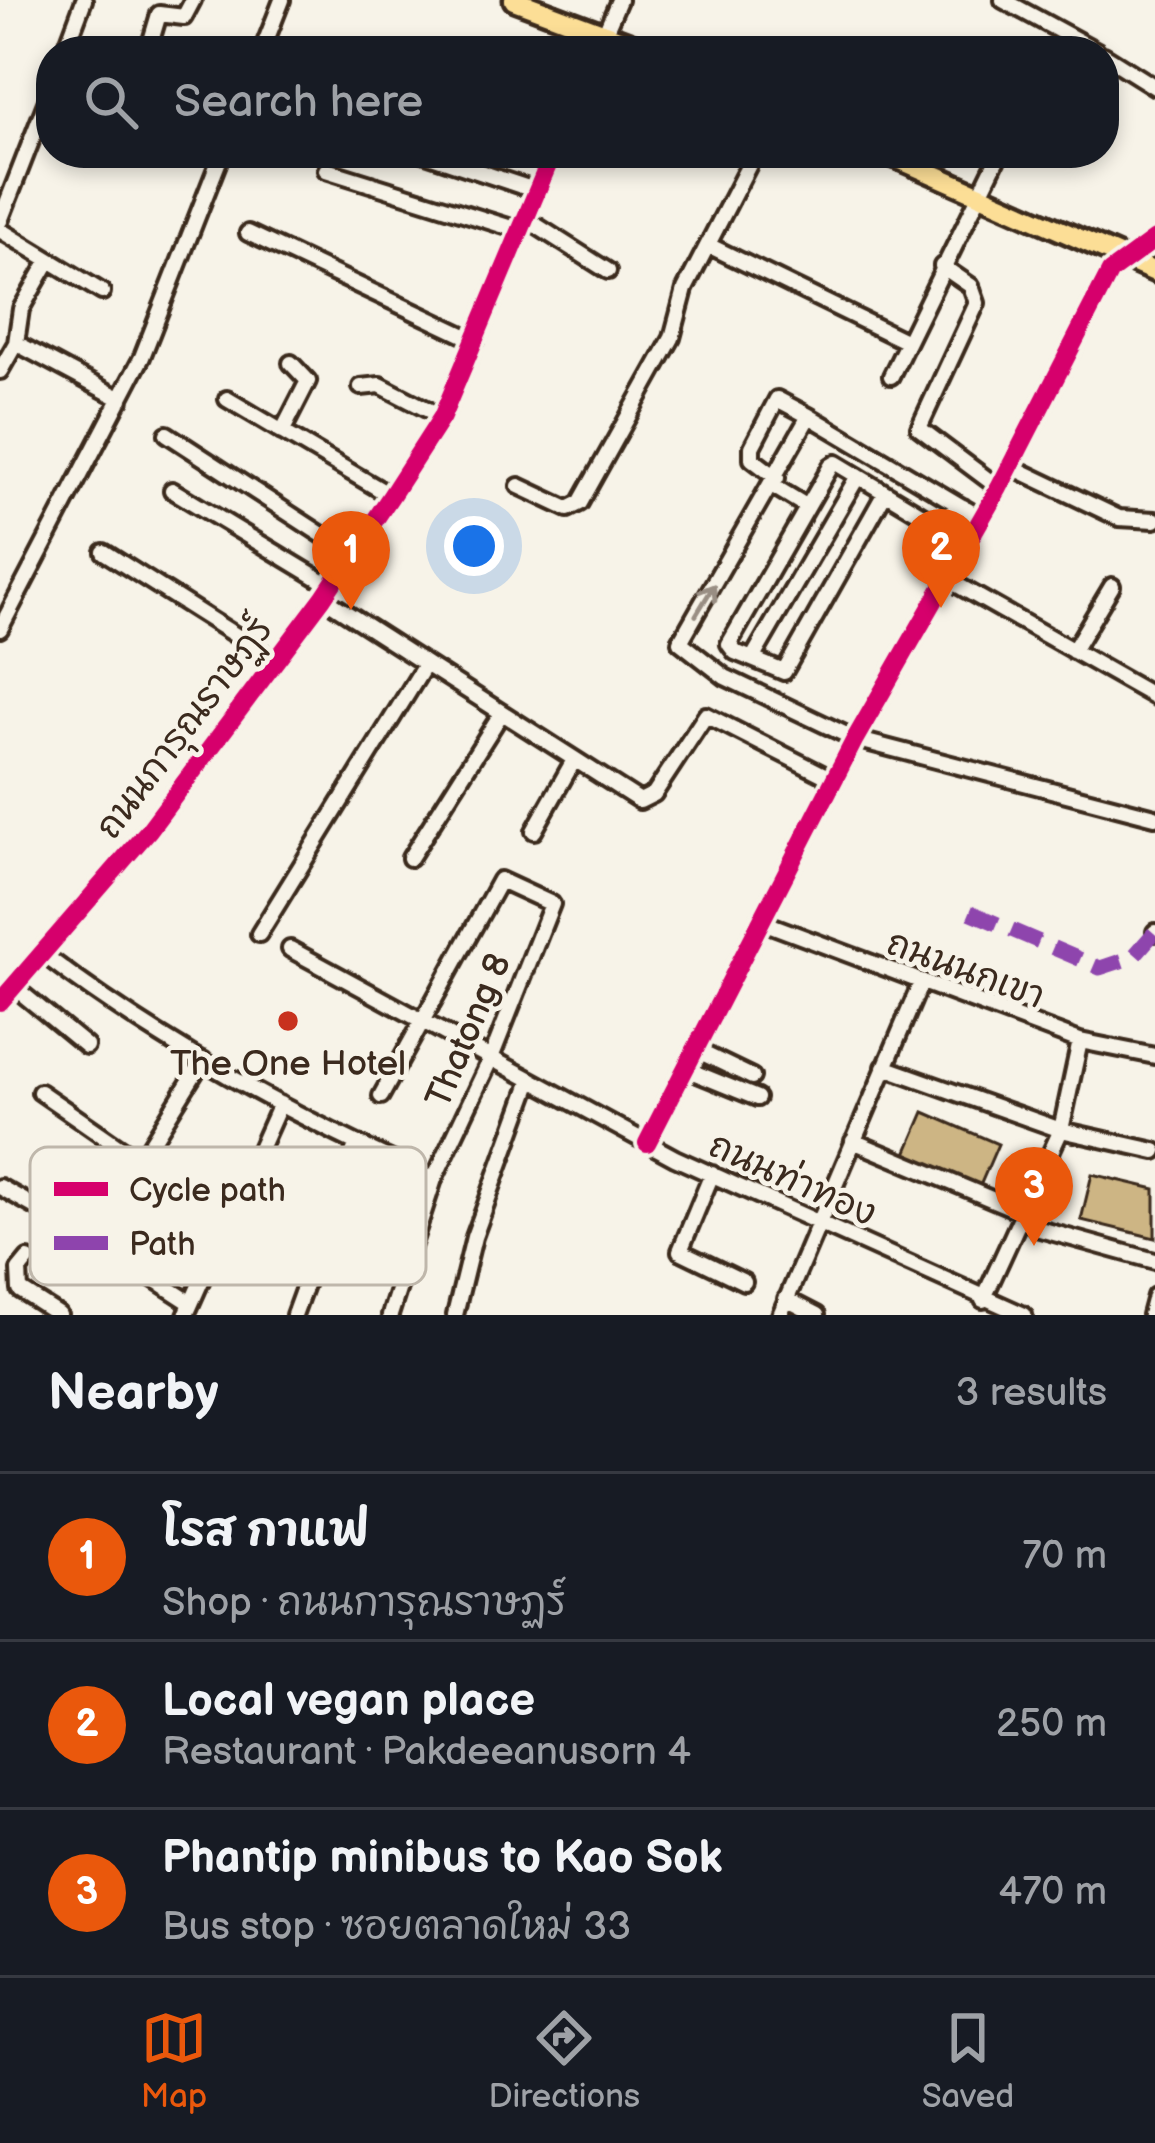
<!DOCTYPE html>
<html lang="en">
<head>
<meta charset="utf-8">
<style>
	body { margin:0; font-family:"Balsamiq Sans","Playpen Sans Thai",sans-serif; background:#242831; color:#f1f3f6 }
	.you { position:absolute; left:474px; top:546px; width:42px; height:42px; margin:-30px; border:9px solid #fff; border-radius:50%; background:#1a73e8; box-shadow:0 0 0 18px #1a73e833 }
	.badge { display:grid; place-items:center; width:78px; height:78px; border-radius:50%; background:#ea580c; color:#fff; font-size:39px; font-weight:700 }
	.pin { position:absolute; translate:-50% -99px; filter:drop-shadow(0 3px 6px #0008) }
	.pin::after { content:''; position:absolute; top:63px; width:42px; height:36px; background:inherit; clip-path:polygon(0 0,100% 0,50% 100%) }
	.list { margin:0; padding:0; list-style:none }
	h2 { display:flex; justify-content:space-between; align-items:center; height:156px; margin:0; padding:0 48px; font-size:51px }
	h2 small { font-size:39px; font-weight:400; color:#9ea1a6 }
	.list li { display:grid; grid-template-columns:78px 1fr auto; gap:36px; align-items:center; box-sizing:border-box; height:168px; padding:0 48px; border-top:3px solid #363941 }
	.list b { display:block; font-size:45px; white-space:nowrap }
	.list p { margin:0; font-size:39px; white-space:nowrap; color:#9ea1a6 }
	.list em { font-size:39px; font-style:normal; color:#9ea1a6 }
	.icon { flex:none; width:66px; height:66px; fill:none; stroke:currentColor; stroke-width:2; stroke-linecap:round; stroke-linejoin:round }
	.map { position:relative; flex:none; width:1155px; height:1315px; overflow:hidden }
	.search { position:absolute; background:#171b24; box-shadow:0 6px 18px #0003; left:36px; right:36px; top:36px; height:132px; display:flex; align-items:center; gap:30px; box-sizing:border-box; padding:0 42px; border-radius:48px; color:#9ea1a6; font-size:45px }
	.sheet { height:660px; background:#171b24 }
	nav { display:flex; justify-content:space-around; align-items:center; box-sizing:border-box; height:168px; border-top:3px solid #363941; background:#171b24; font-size:33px; color:#9ea1a6 }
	nav a { display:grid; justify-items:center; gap:6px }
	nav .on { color:#ea580c }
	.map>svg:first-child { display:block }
	.building { fill:#cdb584; stroke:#3b2a1e; stroke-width:3 }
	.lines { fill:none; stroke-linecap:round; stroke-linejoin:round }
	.minor-casing { stroke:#3b2a1e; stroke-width:22 }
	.major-casing { stroke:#3b2a1e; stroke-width:27 }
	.minor { stroke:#f7f3e8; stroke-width:14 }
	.major { stroke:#fcde96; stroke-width:18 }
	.quiet { stroke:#8e44ad; stroke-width:15; stroke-dasharray:30 15; stroke-linecap:butt }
	.cycleway-casing { stroke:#f7f3e8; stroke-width:26 }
	.cycleway { stroke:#d6006c; stroke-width:18 }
	.oneway { stroke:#998e83 }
	.poi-dot { fill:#c8321e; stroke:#f7f3e8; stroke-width:4.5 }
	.labels { text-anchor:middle; stroke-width:10; stroke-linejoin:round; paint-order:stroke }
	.street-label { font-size:36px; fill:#3b2a1e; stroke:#f7f3e8 }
	.poi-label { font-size:36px; fill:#3b2a1e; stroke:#f7f3e8 }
	.key { fill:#f7f3e8; stroke:#bfb7ab; stroke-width:3 }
	.key-label { font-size:33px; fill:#3b2a1e }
</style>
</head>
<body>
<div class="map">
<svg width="1155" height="1315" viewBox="0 0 1155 1315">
	<rect width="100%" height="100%" fill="#f7f3e8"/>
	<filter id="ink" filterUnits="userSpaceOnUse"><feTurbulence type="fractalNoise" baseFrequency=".00833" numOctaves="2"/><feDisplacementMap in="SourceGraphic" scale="24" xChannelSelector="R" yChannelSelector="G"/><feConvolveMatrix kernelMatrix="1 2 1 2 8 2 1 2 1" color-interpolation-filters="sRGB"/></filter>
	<g filter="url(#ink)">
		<path class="building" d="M 924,1112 L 998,1144 L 979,1188 L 905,1156 Z
			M 1092,1174 L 1155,1189 L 1155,1238 L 1081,1220 Z"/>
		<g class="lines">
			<defs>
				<path id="minor" d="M 1003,0 L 1097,51
					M 65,51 L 84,0
					M 148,51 L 159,14 L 184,17 L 193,0
					M 262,51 L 282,0
					M 597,51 L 619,0
					M 1104,55 L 1155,87
					M 423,153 L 537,191
					M 326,170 L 521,231
					M 526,219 L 608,271
					M 0,221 L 51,90
					M 0,230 L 102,292
					M 248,233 L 476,341
					M 708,245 L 907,342
					M 942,266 L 971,286 L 977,303 L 919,428 L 999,488
					M 16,343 L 21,309 L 49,260
					M 0,371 L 16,343 L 121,399
					M 891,376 L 1000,153
					M 361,387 L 380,385 L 442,417
					M 227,399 L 391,496
					M 282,432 L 308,381 L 291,363
					M 167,434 L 353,555
					M 1010,466 L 1119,518 L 1155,520
					M 777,478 L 752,459 L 752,447 L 777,399 L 809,416
					M 519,486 L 568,509 L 580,503 L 672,338 L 685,289 L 755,153
					M 773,486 L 806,506
					M 172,490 L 331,586
					M 885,493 L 784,672 L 735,652 L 729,644 L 831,466 L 836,463 L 934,522 L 963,507
					M 981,518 L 809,416 L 680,642 L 725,677 L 855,739 L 1155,817
					M 104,552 L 276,661
					M 945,578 L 1155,697
					M 323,598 L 640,801 L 654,794 L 706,715 L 834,780
					M 0,629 L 142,357 L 222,153
					M 1073,651 L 1112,586
					M 752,659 L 858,476
					M 534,831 L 574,760
					M 410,858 L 501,714
					M 760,921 L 1080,1041 L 1155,1056
					M 1155,932 L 1155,933
					M 259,934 L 425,665
					M 290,949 L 675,1158 L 1024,1315
					M 44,955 C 163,1045 298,1119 434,1179
					M 14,987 L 86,1046
					M 0,1002 L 149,830 L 323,598 L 391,496 L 442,417 L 553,153
					M 698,1051 L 752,1077
					M 884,1067 L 1061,1130 L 1155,1151
					M 688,1070 L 757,1098
					M 40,1092 L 141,1162
					M 381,1096 L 500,880 L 552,904 L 491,1058 L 434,1179 L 390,1315
					M 853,1141 L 1027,1214 L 1036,1228 L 1155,1261
					M 647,1143 L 855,739 L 999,488 L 1110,272 L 1155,239
					M 712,1174 L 680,1251 L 744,1282
					M 0,1187 L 92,1239 L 203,1060
					M 92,1239 L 191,1303
					M 28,1259 L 19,1270 L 20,1290 L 59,1315
					M 786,1299 L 817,1315
					M 983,1300 L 1061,1130 L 1080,1041
					M 186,1315 L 280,1104
					M 294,1315 L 356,1145
					M 455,1315 L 474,1237 L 531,1080
					M 780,1315 L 920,985
					M 1150,1315 L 1155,1296"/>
				<path id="major" d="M 514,0 L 650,51
					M 885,153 L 1155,272"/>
			</defs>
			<use href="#minor" class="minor-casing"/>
			<use href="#major" class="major-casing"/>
			<use href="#minor" class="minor"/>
			<use href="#major" class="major"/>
			<path class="quiet" d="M 970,912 L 1100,968 L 1133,957 L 1154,933"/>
			<defs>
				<path id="cycleway" d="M 0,1002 L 149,830 L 323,598 L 391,496 L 442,417 L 553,153
					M 647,1143 L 855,739 L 999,488 L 1110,272 L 1155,239"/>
			</defs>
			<use href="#cycleway" class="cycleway-casing"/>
			<use href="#cycleway" class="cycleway"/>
		</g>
		<defs><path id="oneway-shaft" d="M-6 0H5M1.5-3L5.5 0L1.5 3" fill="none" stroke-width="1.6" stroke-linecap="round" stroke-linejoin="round" transform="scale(3)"/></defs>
		<use class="oneway" href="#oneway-shaft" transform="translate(705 600) rotate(-59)"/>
	</g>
	<circle class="poi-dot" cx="288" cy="1021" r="12"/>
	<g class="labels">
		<g class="street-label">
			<text transform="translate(183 727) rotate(-53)" y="13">ถนนการุณราษฏร์</text>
			<text transform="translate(966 968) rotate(20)" y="13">ถนนนกเขา</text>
			<text transform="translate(467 1030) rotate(-67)" y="13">Thatong 8</text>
			<text transform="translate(793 1178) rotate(24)" y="13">ถนนท่าทอง</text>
		</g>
		<g class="poi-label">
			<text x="288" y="1075">The One Hotel</text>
		</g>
	</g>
	<rect x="30" y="1147" width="396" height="138" rx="18" class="key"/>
	<rect x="54" y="1182" width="54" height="14" fill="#d6006c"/>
	<rect x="54" y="1236" width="54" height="14" fill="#8e44ad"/>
	<g class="key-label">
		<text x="129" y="1201">Cycle path</text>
		<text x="129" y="1255">Path</text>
	</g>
</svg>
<div class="you"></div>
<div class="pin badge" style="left:351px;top:610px">1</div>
<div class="pin badge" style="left:941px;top:608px">2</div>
<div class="pin badge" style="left:1034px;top:1246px">3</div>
<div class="search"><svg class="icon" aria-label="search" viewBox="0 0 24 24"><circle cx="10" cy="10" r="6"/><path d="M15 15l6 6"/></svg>Search here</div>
</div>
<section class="sheet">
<h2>Nearby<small>3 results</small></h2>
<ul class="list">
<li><span class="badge">1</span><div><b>โรส กาแฟ</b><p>Shop · ถนนการุณราษฏร์</p></div><em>70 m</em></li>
<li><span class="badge">2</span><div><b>Local vegan place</b><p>Restaurant · Pakdeeanusorn 4</p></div><em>250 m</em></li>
<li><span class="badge">3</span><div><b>Phantip minibus to Kao Sok</b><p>Bus stop · ซอยตลาดใหม่ 33</p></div><em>470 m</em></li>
</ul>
</section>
<nav>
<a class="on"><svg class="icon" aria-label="map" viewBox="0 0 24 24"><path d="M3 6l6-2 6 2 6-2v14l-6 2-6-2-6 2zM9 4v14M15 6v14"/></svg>Map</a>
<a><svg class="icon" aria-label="directions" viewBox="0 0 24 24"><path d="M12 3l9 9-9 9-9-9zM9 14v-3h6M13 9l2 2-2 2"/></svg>Directions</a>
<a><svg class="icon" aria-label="saved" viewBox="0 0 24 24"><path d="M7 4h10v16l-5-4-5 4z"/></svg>Saved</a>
</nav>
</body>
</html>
